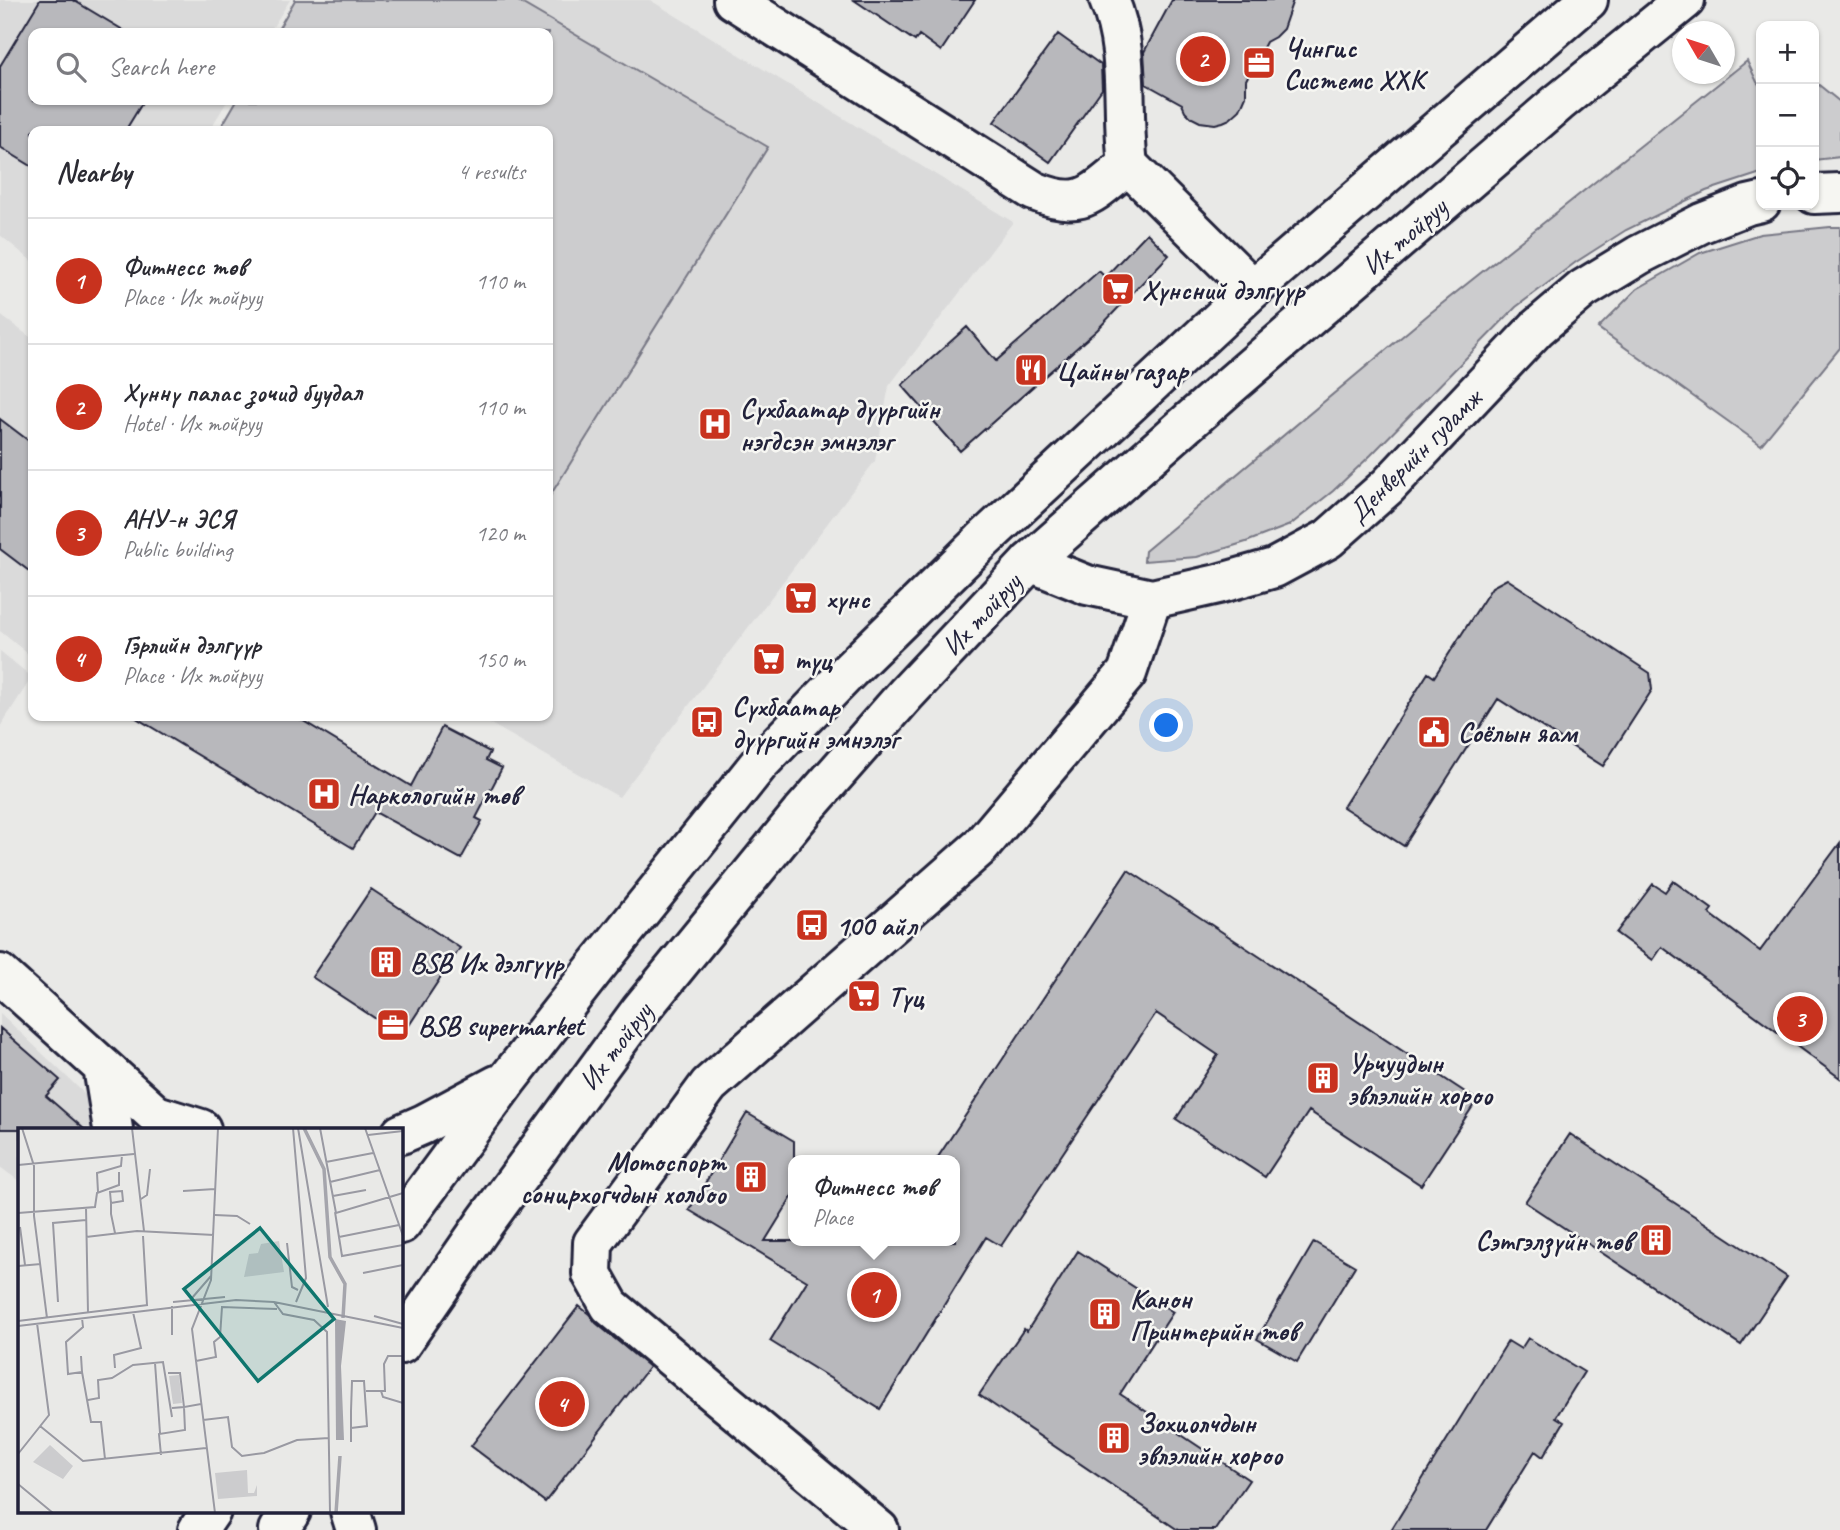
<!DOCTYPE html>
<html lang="en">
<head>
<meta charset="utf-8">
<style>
	body { margin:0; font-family:Caveat,sans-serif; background:#f2f2f3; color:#2b2b33 }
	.controls { position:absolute; right:21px; top:21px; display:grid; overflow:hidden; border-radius:14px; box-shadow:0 2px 5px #0004 }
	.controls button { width:63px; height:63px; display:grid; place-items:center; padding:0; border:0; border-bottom:2px solid #e1e1e2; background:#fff; color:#2b2b33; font:35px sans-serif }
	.compass { position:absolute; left:1672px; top:21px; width:63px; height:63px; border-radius:50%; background:#fff; box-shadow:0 2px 5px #0004; rotate:309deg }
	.you { position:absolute; left:1167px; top:726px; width:24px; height:24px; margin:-18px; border:5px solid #fff; border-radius:50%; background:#1a73e8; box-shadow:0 0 0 10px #1a73e833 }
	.badge { display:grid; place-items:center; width:46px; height:46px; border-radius:50%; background:#c8321e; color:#fff; font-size:23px; font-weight:700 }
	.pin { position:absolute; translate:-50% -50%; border:4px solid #fff; box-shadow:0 2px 7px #0006 }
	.popup { position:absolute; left:788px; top:1155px; width:172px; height:91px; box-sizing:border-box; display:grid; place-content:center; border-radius:14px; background:#fff; filter:drop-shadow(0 2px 5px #0005); font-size:23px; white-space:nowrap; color:#7c7c81 }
	.popup b { font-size:26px; color:#2b2b33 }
	.popup::after { content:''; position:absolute; left:50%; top:100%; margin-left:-14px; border:14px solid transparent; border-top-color:#fff }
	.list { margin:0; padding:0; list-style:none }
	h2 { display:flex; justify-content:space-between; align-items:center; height:91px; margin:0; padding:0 28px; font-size:30px }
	h2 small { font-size:23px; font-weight:400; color:#7c7c81 }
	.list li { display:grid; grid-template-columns:46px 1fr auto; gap:21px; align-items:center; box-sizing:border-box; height:126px; padding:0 28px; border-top:2px solid #e1e1e2 }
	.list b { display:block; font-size:26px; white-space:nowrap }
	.list p { margin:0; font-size:23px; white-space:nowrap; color:#7c7c81 }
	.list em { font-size:23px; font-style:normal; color:#7c7c81 }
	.icon { flex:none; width:38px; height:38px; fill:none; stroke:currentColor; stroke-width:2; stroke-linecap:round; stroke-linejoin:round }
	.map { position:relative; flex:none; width:1840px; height:1530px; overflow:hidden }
	.search { position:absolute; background:#fff; box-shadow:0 2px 5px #0004; left:28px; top:28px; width:525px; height:77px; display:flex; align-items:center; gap:18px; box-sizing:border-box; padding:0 24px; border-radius:14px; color:#7c7c81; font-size:26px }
	.panel { position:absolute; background:#fff; box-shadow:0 2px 5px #0004; left:28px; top:126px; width:525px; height:595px; border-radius:14px }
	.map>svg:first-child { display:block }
	.built { fill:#dadada }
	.green { fill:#ccccce; stroke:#777784; stroke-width:2 }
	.building { fill:#b8b8bc; stroke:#22223b; stroke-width:2 }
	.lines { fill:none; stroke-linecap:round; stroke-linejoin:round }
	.street-casing { stroke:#22223b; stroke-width:44 }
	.secondary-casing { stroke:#22223b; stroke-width:44 }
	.primary-casing { stroke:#22223b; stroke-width:44 }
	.street { stroke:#f6f6f2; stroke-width:38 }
	.secondary { stroke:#f6f6f2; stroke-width:38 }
	.primary { stroke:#f6f6f2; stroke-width:38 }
	.labels { text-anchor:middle; stroke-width:5; stroke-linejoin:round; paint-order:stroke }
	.poi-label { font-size:28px; font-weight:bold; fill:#22223b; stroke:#f6f6f2; text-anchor:start }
	.street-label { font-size:28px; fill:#22223b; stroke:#f6f6f2 }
	.inset-river { fill:none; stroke:#a5a5ac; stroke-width:3.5 }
	.inset-road { fill:none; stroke:#9999a2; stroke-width:2 }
	.view { fill:#0f766e; fill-opacity:0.15; stroke:#0f766e; stroke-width:3.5 }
	.inset-edge { fill:none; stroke:#22223b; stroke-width:3.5 }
</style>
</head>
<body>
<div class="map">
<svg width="1840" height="1530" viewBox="0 0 1840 1530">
	<rect width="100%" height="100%" fill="#e9e9e7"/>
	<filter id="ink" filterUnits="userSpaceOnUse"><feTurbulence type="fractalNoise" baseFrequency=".0143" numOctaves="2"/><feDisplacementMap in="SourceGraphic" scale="14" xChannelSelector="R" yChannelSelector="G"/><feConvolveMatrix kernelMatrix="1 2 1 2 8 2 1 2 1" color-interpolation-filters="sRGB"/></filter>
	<g filter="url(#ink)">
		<path class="built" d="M 0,0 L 290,0 L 269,33 L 33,33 L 33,100 L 228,100 L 209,131 L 33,131 L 33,262 L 0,235 Z
			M 296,0 L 650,0 L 1013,222 L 889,386 L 875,461 L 619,797 L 477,716 L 548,716 L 548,131 L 217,131 L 236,100 L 548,100 L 548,33 Z
			M 0,315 L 33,339 L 33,658 L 0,631 Z
			M 0,651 L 32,677 L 0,727 Z
			M 0,1013 L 111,1119 L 101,1129 L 19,1129 L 19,1181 L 0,1167 Z"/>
		<path class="green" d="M 295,0 L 516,0 L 768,147 L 548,499 L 548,131 L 219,131 L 237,100 L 548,100 L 548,33 L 276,33 Z
			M 1747,61 L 1757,82 L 1761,87 L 1761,173 L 1706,191 L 1626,230 L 1576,262 L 1516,307 L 1371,455 L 1333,491 L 1290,525 L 1246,542 L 1197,557 L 1144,561 L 1145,551 L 1429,314 Z
			M 1814,81 L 1840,102 L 1840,157 L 1814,160 Z
			M 1830,227 L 1840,227 L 1840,348 L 1761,445 L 1598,328 L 1637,289 L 1700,253 L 1760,234 Z"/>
		<path class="building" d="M 40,0 L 73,0 L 128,33 L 33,33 L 33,100 L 144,100 L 125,131 L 33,131 L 33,167 L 0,147 L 0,66 Z
			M 854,0 L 975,0 L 941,51 L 919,35 L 915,41 Z
			M 1172,0 L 1293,0 L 1283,29 L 1275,37 L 1266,42 L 1246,80 L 1246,96 L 1240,110 L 1230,119 L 1223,122 L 1215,124 L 1200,122 L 1192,118 L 1185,111 L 1182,104 L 1146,84 L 1144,52 Z
			M 1058,34 L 1101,65 L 1102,89 L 1050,162 L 994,122 Z
			M 1147,233 L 1169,255 L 1097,330 L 960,451 L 902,385 L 967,327 L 996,361 L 1099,271 L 1105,277 Z
			M 0,419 L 33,444 L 33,574 L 0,549 Z
			M 1507,579 L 1650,673 L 1652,690 L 1603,766 L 1498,699 L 1404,846 L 1343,807 L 1428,673 L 1434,677 L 1492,587 Z
			M 133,716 L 295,716 L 411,786 L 442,727 L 490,752 L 486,760 L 502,768 L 476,818 L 482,821 L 461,859 L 375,812 L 353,848 Z
			M 1840,843 L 1840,1078 L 1662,947 L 1653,960 L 1616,933 L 1653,884 L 1665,892 L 1673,881 L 1712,909 L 1709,913 L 1760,951 Z
			M 1128,870 L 1477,1100 L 1421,1185 L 1309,1111 L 1265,1177 L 1176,1119 L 1218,1055 L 1156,1013 L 1001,1246 L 986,1237 L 880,1409 L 770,1341 L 807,1281 L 689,1210 L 747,1113 L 794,1141 L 794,1194 L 765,1241 L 955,1241 L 955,1160 L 936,1160 Z
			M 371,889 L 460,948 L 402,1036 L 312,977 Z
			M 0,1028 L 60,1080 L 46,1096 L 84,1129 L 0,1129 Z
			M 1570,1134 L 1787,1277 L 1741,1345 L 1525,1202 Z
			M 1314,1242 L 1355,1266 L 1297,1362 L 1257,1339 Z
			M 1078,1251 L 1173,1312 L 1120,1394 L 1249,1480 L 1215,1530 L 1178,1530 L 979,1395 L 1024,1329 L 1027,1331 Z
			M 579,1306 L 589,1314 L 596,1323 L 649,1367 L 545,1502 L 471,1446 Z
			M 1528,1338 L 1584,1372 L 1556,1417 L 1564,1422 L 1543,1457 L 1535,1451 L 1486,1530 L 1391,1530 L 1508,1341 L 1521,1349 Z"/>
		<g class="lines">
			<defs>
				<path id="street" d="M 733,0 L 1034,191 C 1083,211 1091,194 1128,165
					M 1109,0 C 1131,50 1121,111 1128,165 L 1253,289
					M 879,1530 L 610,1306 L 592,1274 L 593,1243 L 709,1085 L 980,847 L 1127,673 L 1152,599"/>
				<path id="secondary" d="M 1814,194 L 1840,193
					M 1030,562 L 1087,585 L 1152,599 L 1218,584 L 1274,568 L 1328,539 L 1388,486 L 1537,328 L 1583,289 L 1639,255 L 1702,223 L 1748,205 L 1761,202
					M 350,1511 L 356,1530"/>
				<path id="primary" d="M 0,974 L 156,1115 L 168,1129
					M 103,1067 L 113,1129
					M 156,1115 L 201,1129
					M 401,1134 L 424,1124 L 497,1085
					M 401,1224 L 508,1079 L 595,968 L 759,764 L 849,671 L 982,541 L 1253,289 L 1588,0
					M 401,1344 L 486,1221 L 640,1011 L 803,811 L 906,694 L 1030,562 L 1227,388 L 1558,103 L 1685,0
					M 198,1530 L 211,1511
					M 279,1530 L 291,1511"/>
			</defs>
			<use href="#street" class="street-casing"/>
			<use href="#secondary" class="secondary-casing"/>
			<use href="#primary" class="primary-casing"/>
			<use href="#street" class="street"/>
			<use href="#secondary" class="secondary"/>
			<use href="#primary" class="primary"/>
		</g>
	</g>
	<defs>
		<symbol id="office-square" viewBox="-11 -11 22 22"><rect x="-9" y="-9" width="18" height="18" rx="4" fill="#c8321e" stroke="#f6f6f2"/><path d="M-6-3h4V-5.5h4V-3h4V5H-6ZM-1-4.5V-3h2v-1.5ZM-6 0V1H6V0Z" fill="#fff"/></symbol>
		<symbol id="supermarket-square" viewBox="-11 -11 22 22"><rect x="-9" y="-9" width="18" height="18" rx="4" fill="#c8321e" stroke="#f6f6f2"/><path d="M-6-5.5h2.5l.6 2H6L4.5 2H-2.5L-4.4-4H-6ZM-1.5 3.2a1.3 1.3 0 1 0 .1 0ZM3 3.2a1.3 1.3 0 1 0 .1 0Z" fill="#fff"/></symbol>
		<symbol id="restaurant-square" viewBox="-11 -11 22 22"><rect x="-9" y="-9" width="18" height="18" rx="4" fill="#c8321e" stroke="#f6f6f2"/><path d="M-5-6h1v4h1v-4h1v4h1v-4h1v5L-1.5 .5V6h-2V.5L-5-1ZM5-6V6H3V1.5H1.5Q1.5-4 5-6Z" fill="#fff"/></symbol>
		<symbol id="hospital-square" viewBox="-11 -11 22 22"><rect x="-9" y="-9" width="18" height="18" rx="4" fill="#c8321e" stroke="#f6f6f2"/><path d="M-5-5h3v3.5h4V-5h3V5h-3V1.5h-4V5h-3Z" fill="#fff"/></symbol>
		<symbol id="bus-square" viewBox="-11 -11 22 22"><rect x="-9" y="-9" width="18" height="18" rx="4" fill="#c8321e" stroke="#f6f6f2"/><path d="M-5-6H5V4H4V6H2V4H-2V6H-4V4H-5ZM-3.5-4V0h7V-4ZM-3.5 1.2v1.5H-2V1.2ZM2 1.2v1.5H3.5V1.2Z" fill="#fff"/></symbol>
		<symbol id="civic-square" viewBox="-11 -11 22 22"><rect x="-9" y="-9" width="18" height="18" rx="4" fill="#c8321e" stroke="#f6f6f2"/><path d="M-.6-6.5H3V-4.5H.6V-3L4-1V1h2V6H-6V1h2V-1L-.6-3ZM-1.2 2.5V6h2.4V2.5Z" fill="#fff"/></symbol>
		<symbol id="building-square" viewBox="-11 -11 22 22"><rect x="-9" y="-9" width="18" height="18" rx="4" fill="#c8321e" stroke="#f6f6f2"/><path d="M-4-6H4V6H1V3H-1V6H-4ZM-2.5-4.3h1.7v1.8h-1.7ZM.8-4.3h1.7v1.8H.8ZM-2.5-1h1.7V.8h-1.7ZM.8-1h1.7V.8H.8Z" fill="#fff"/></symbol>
	</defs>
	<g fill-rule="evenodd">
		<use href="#office-square" x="1240" y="44" width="38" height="38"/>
		<use href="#supermarket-square" x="1099" y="270" width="38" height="38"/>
		<use href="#restaurant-square" x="1012" y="351" width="38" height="38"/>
		<use href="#hospital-square" x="696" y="405" width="38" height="38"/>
		<use href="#supermarket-square" x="782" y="579" width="38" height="38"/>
		<use href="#supermarket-square" x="750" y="640" width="38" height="38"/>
		<use href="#bus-square" x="688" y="703" width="38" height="38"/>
		<use href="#civic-square" x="1415" y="713" width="38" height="38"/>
		<use href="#hospital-square" x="305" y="775" width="38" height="38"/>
		<use href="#bus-square" x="793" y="906" width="38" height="38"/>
		<use href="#building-square" x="367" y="943" width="38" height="38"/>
		<use href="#supermarket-square" x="845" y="977" width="38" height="38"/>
		<use href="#office-square" x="374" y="1006" width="38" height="38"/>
		<use href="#building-square" x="1304" y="1059" width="38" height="38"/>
		<use href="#building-square" x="732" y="1158" width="38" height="38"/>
		<use href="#building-square" x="1637" y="1221" width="38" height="38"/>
		<use href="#building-square" x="1086" y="1295" width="38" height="38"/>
		<use href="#building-square" x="1095" y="1419" width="38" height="38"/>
	</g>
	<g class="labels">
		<g class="poi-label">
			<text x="1284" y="57">Чингис<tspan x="1284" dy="32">Системс ХХК</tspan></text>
			<text x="1142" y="299">Хүнсний дэлгүүр</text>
			<text x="1056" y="380">Цайны газар</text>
			<text x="740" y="418">Сүхбаатар дүүргийн<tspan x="740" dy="32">нэгдсэн эмнэлэг</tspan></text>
			<text x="826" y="608">хүнс</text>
			<text x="794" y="669">түц</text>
			<text x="732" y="716">Сүхбаатар<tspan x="732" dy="32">дүүргийн эмнэлэг</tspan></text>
			<text x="1458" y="742">Соёлын яам</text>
			<text x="348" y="804">Наркологийн төв</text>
			<text x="836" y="935">100 айл</text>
			<text x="410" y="972">BSB Их дэлгүүр</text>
			<text x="888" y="1006">Түц</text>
			<text x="418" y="1035">BSB supermarket</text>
			<text x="1348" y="1072">Урчуудын<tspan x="1348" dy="32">эвлэлийн хороо</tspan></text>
			<text x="726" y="1171" text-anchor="end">Mотоспорт<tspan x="726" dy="32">сонирхогчдын холбоо</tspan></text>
			<text x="1632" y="1250" text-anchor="end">Сэтгэлзүйн төв</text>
			<text x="1130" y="1308">Канон<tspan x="1130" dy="32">Принтерийн төв</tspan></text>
			<text x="1138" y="1432">Зохиолчдын<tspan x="1138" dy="32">эвлэлийн хороо</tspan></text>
		</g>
		<g class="street-label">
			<text transform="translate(1404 236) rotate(-41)" y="10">Их тойруу</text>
			<text transform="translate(1414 455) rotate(-45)" y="10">Денверийн гудамж</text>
			<text transform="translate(981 614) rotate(-47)" y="10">Их тойруу</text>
			<text transform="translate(615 1046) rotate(-53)" y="10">Их тойруу</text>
		</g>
	</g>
	<g transform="translate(18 1128)">
		<rect width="385" height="385" fill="#e9e9e7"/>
		<path d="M 261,113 L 266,144 L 226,149 L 231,126 L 240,125 L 243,116 ZM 161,247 L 164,275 L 155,276 L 151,248 ZM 32,317 L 55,338 L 45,351 L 15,334 ZM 229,342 L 230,365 L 236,365 L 239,357 L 239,368 L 200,371 L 197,345 Z" fill="#ccccce"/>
		<path d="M 317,191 L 328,193 L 323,238 L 326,312 L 318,312 Z" fill="#a5a5ac"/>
		<path class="inset-river" d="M 286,0 L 306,41 L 312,129 L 327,156 L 325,190M 318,385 L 322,328"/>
		<path class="inset-road" d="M 4,0 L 16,38 L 16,88 L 29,190M 114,0 L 126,103M 275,0 L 288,150 L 278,174M 280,0 L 310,179M 302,0 L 318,85 L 385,65M 347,0 L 385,108M 350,7 L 385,3M 308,34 L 355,25M 0,37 L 116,26M 312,54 L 362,42M 165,63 L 197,61M 80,64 L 79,45 L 103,38 L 104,27M 315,68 L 348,62M 123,71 L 129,67 L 132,41M 93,75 L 105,73 L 104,63 L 92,64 L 93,75 L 93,86 L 97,105M 68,79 L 70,185M 317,84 L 324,128 L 385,117M 0,85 L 77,79 L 79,65 L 101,57 L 101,44M 197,87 L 219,88 L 232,96M 2,99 L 7,137M 125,108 L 129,177M 68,109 L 119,103 L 196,107M 321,109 L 381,97M 269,115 L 274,159 L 280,162M 0,138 L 23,136M 345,145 L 385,137M 174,170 L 193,148M 40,174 L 35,95 L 68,92M 155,174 L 207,169M 256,174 L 265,186 L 296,192 L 309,204 L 312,385M 356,188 L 385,196M 0,193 L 130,177M 0,198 L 218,172 L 256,174 L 385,200M 154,207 L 154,178M 63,228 L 64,244 L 50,246 L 48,214 L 65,199 L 64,190M 178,233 L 198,229 L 196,214 L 202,209 L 204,179 L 259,181M 137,235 L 142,305M 97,240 L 96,227 L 123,220 L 115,184M 64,244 L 73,294 L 83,294 L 87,331M 150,245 L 162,245 L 166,279 L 154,280M 348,263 L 363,263 L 365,269 L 385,275M 363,263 L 367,263 L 366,236 L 370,228 L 385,228M 70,272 L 81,270 L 80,252 L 94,250 L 115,237 L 145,234 L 154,289M 185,292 L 210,289 L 214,319 L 224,328 L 246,325 L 279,312 L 311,310M 22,298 L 65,333 L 188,320M 333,314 L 333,283 L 334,253 L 346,253 L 349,298 L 333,300M 0,326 L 31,287 L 19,195M 143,327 L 141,306 L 167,302 L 166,279 L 183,276M 0,356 L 35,385M 197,385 L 174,201 L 193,152 L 200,0"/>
		<path class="view" d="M 242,100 L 316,191 L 240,253 L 166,161 Z"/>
		<rect width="385" height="385" class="inset-edge"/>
	</g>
</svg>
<div class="controls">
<button>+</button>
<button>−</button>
<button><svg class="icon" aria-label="locate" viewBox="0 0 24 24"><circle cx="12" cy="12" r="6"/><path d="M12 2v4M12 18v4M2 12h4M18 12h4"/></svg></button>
</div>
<svg class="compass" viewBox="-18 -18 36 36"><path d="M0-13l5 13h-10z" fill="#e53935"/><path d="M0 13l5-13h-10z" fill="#7c7c81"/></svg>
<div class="you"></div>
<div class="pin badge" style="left:874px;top:1295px">1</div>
<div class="popup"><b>Фитнесс төв</b>Place</div>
<div class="pin badge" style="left:1203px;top:59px">2</div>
<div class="pin badge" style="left:1800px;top:1019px">3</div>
<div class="pin badge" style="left:562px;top:1404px">4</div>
<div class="search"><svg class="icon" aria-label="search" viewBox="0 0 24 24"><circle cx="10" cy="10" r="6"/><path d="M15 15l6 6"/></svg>Search here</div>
<section class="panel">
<h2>Nearby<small>4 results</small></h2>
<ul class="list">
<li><span class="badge">1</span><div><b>Фитнесс төв</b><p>Place · Их тойруу</p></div><em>110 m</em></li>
<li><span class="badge">2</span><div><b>Хүннү палас зочид буудал</b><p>Hotel · Их тойруу</p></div><em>110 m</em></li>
<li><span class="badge">3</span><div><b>АНУ-н ЭСЯ</b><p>Public building</p></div><em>120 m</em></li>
<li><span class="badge">4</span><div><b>Гэрлийн дэлгүүр</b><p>Place · Их тойруу</p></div><em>150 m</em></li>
</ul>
</section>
</div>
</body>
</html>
